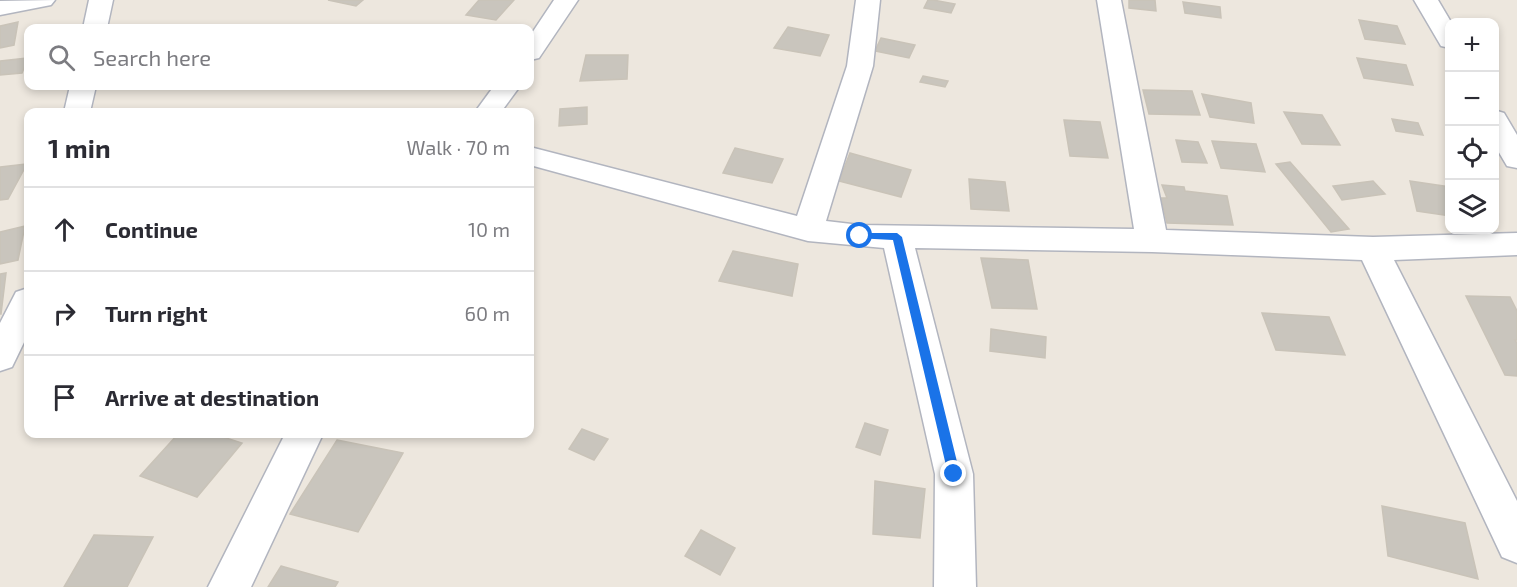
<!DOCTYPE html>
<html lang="en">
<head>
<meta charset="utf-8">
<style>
	body { margin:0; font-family:"Exo 2",sans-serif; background:#f2f2f3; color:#2b2b33 }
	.controls { position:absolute; right:18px; top:18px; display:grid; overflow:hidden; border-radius:12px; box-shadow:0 3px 9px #0003 }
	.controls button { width:54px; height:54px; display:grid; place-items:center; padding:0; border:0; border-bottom:2px solid #e1e1e2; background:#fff; color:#2b2b33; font:30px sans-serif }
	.stop { position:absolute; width:18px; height:18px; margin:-14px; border:4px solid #1a73e8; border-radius:50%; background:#fff }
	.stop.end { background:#1a73e8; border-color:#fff; box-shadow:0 2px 6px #0008 }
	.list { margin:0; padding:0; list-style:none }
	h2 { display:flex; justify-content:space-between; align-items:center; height:78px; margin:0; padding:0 24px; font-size:26px }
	h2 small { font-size:20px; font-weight:400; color:#7c7c81 }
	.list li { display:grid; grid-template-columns:39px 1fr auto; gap:18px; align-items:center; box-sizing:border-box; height:84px; padding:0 24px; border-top:2px solid #e1e1e2 }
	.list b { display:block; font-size:22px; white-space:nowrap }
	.list em { font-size:20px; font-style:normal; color:#7c7c81 }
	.icon { flex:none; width:33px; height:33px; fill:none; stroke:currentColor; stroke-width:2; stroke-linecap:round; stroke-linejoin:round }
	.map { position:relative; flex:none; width:1517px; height:587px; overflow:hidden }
	.search { position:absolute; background:#fff; box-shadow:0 3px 9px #0003; left:24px; top:24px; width:510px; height:66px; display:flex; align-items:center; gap:15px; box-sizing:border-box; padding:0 21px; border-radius:12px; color:#7c7c81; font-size:22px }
	.panel { position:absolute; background:#fff; box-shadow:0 3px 9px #0003; left:24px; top:108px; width:510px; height:330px; border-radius:12px }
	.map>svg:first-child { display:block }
	.building { fill:#c9c5bd; stroke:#c9c3b8; stroke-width:1.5 }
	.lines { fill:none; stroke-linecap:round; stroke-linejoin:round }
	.street-casing { stroke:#b2b5bf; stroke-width:3 }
	.street { fill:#fff; fill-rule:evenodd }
	.route { fill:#1a73e8 }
</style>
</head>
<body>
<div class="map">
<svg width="1517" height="587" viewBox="0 0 1517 587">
	<rect width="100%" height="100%" fill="#ede7de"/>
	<path class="building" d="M 328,0 L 363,0 L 356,6 Z
		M 479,0 L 514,0 L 496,20 L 466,15 Z
		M 928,0 L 933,0 L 955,4 L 951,13 L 924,8 Z
		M 1129,0 L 1155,0 L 1156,11 L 1129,8 Z
		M 1183,2 L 1220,7 L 1221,18 L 1185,13 Z
		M 1359,20 L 1397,26 L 1405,44 L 1365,39 Z
		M 18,22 L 14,45 L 0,48 L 0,26 Z
		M 788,27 L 829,35 L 820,56 L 774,48 Z
		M 881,38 L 915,45 L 909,58 L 875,51 Z
		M 586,55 L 628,55 L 627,79 L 580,81 Z
		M 28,58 L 22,73 L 0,75 L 0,61 Z
		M 1357,58 L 1406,65 L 1413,85 L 1364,78 Z
		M 923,76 L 948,81 L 945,87 L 920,82 Z
		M 1143,90 L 1192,91 L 1200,115 L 1149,114 Z
		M 1202,94 L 1251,103 L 1254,123 L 1210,117 Z
		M 587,107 L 587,124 L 559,126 L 560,109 Z
		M 1284,112 L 1322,115 L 1340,145 L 1302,144 Z
		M 1392,119 L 1418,123 L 1423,135 L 1396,131 Z
		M 1064,120 L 1100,122 L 1108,158 L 1070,156 Z
		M 1176,140 L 1198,142 L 1207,163 L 1182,162 Z
		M 1212,141 L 1256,144 L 1265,172 L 1221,168 Z
		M 735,148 L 783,159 L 772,183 L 723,173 Z
		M 850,153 L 911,170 L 901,197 L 839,181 Z
		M 1290,162 L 1349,229 L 1331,232 L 1276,164 Z
		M 27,164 L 8,199 L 0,200 L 0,167 Z
		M 969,179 L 1005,182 L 1009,211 L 971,209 Z
		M 1373,181 L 1385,194 L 1342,200 L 1333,186 Z
		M 1410,181 L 1450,187 L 1450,216 L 1417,211 Z
		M 1162,185 L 1184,187 L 1185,191 L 1227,196 L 1233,225 L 1167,223 L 1161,198 L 1167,198 Z
		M 25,226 L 18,260 L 0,264 L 0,232 Z
		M 733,251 L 798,264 L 792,296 L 719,281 Z
		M 981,258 L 1028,260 L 1037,309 L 992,308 Z
		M 6,273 L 1,314 L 0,314 L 0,274 Z
		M 1466,296 L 1510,297 L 1517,311 L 1517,340 L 1515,340 L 1517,343 L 1517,376 L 1505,375 Z
		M 1262,313 L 1329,317 L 1345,355 L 1276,350 Z
		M 991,329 L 1046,337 L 1045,358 L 990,351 Z
		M 865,423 L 888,430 L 880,455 L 856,447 Z
		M 582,429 L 608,439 L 594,460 L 569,449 Z
		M 178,434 L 214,434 L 242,443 L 197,497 L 140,476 Z
		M 337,440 L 403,453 L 358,532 L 290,514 Z
		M 875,481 L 925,489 L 920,538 L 873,534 Z
		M 1382,506 L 1465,523 L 1478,579 L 1388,556 Z
		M 701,530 L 735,548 L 720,575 L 685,556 Z
		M 94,535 L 153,537 L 127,587 L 64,587 Z
		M 281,566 L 338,582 L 335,587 L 268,587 Z"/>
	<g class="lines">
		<defs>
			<path id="street" d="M 55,0 L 51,5 L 0,15 L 0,1 Z
				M 89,0 L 113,0 L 107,28 L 83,28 Z
				M 554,0 L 578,0 L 539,58 L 530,60 L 530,36 Z
				M 856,0 L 880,0 L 873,66 L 826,221 L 860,225 L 1134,229 L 1097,0 L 1121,0 L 1166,230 L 1373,237 L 1517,233 L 1517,255 L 1394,260 L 1517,501 L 1517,563 L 1502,557 L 1362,260 L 1152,252 L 915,248 L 973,474 L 976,587 L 934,587 L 935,474 L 884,248 L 808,241 L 530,165 L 530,147 L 797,216 L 847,66 Z
				M 1414,0 L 1438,0 L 1451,22 L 1450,48 L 1441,46 Z
				M 70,86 L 96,86 L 90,112 L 64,112 Z
				M 494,86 L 520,86 L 501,112 L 475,112 Z
				M 1494,110 L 1504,113 L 1517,135 L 1517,168 L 1507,166 L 1494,144 Z
				M 28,288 L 28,334 L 12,367 L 0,371 L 0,323 L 16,292 Z
				M 285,434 L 323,434 L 251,587 L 208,587 Z"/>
		</defs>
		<use href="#street" class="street-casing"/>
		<use href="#street" class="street"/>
	</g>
	<path class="route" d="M 860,233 L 897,233 L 902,237 L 960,474 L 958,478 L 950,478 L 948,474 L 893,240 L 856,238 L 856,234 Z"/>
</svg>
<div class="controls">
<button>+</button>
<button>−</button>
<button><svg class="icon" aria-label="locate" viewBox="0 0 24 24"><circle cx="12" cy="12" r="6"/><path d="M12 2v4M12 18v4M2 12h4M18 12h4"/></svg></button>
<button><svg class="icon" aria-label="layers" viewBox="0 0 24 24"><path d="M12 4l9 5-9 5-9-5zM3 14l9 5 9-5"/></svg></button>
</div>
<div class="stop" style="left:860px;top:236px"></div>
<div class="stop end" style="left:954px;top:474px"></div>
<div class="search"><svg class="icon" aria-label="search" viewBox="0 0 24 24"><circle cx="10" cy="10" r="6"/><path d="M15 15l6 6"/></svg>Search here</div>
<section class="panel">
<h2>1 min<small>Walk · 70 m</small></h2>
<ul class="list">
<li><svg class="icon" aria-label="ahead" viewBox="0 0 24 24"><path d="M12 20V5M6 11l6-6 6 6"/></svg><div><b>Continue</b></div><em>10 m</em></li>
<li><svg class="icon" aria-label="right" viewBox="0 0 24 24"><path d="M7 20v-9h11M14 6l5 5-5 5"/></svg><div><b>Turn right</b></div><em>60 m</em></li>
<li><svg class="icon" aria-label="arrive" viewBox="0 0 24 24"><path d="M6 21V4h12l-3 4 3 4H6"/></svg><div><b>Arrive at destination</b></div></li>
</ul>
</section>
</div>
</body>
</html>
